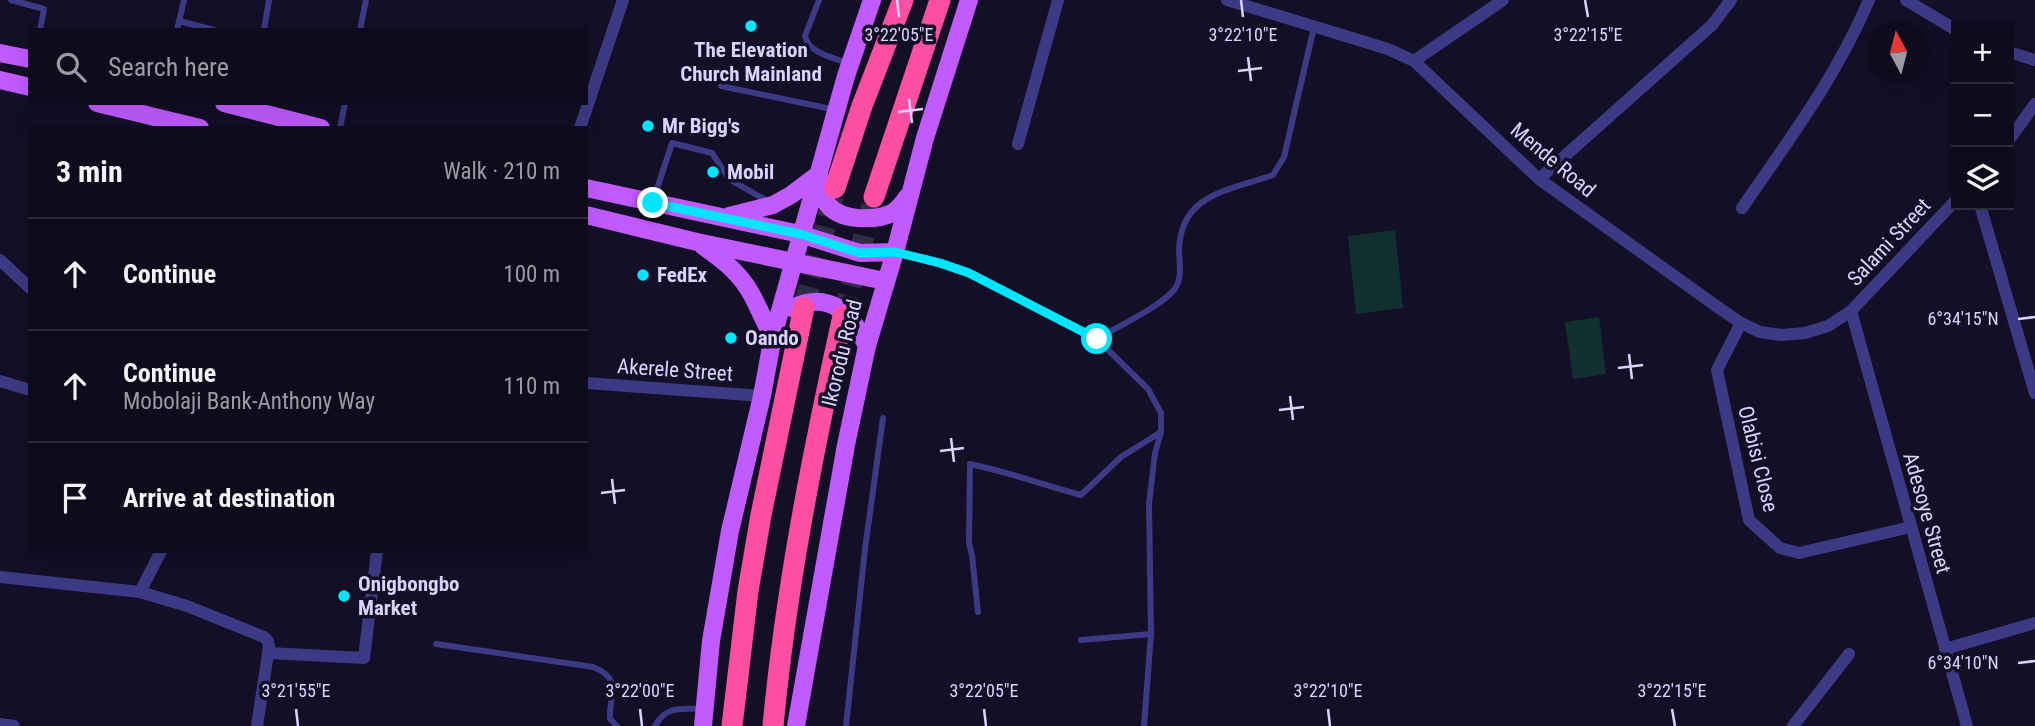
<!DOCTYPE html>
<html lang="en">
<head>
<meta charset="utf-8">
<style>
	body { margin:0; font-family:"Roboto Condensed",sans-serif; background:#171425; color:#f1f3f6 }
	.controls { position:absolute; right:21px; top:21px; display:grid; overflow:hidden; border-radius:0px; box-shadow:0 7px 28px #0002 }
	.controls button { width:63px; height:63px; display:grid; place-items:center; padding:0; border:0; border-bottom:2px solid #2e2b3b; background:#0e0b1c; color:#f1f3f6; font:35px sans-serif }
	.compass { position:absolute; left:1867px; top:21px; width:63px; height:63px; border-radius:50%; background:#0e0b1c; box-shadow:0 7px 28px #0002; rotate:353deg }
	.stop { position:absolute; width:21px; height:21px; margin:-16px; border:5px solid #00e5ff; border-radius:50%; background:#fff }
	.stop.end { background:#00e5ff; border-color:#fff; box-shadow:0 2px 7px #0008 }
	.list { margin:0; padding:0; list-style:none }
	h2 { display:flex; justify-content:space-between; align-items:center; height:91px; margin:0; padding:0 28px; font-size:30px }
	h2 small { font-size:23px; font-weight:400; color:#9b9ba3 }
	.list li { display:grid; grid-template-columns:46px 1fr auto; gap:21px; align-items:center; box-sizing:border-box; height:112px; padding:0 28px; border-top:2px solid #2e2b3b }
	.list b { display:block; font-size:26px; white-space:nowrap }
	.list p { margin:0; font-size:23px; white-space:nowrap; color:#9b9ba3 }
	.list em { font-size:23px; font-style:normal; color:#9b9ba3 }
	.icon { flex:none; width:38px; height:38px; fill:none; stroke:currentColor; stroke-width:2; stroke-linecap:round; stroke-linejoin:round }
	.map { position:relative; flex:none; width:2035px; height:726px; overflow:hidden }
	.search { position:absolute; background:#0e0b1c; box-shadow:0 7px 28px #0002; left:28px; top:28px; width:560px; height:77px; display:flex; align-items:center; gap:18px; box-sizing:border-box; padding:0 24px; border-radius:0px; color:#9b9ba3; font-size:26px }
	.panel { position:absolute; background:#0e0b1c; box-shadow:0 7px 28px #0002; left:28px; top:126px; width:560px; height:427px; border-radius:0px }
	.map>svg:first-child { display:block }
	.green { fill:#12302f }
	.lines { fill:none; stroke-linecap:round; stroke-linejoin:round }
	.motorway-tunnel { stroke:#312d47; stroke-width:21; stroke-dasharray:21 10; stroke-linecap:butt }
	.service { stroke:#3d3a85; stroke-width:6 }
	.minor { stroke:#3d3a85; stroke-width:12 }
	.primary { stroke:#c25bff; stroke-width:18 }
	.motorway { stroke:#ff4fa3; stroke-width:21 }
	.route { stroke:#00e5ff; stroke-width:9 }
	.ticks { fill:none; stroke:#d9d4ff; stroke-width:2.5 }
	.poi-dot { fill:#00e5ff; stroke:#130f26; stroke-width:2.5 }
	.labels { text-anchor:middle; stroke-width:7; stroke-linejoin:round; paint-order:stroke }
	.poi-label { font-size:21px; font-weight:bold; fill:#d9d4ff; stroke:#130f26; text-anchor:start }
	.street-label { font-size:21px; fill:#d9d4ff; stroke:#130f26 }
	.ticks-label { font-size:18px; text-anchor:middle; fill:#d9d4ff; stroke:#130f26; stroke-width:7; stroke-linejoin:round; paint-order:stroke }
</style>
</head>
<body>
<div class="map">
<svg width="2035" height="726" viewBox="0 0 2035 726">
	<rect width="100%" height="100%" fill="#130f26"/>
	<path class="green" d="M 1395,230 L 1403,308 L 1356,314 L 1348,236 Z
		M 1599,317 L 1606,374 L 1573,379 L 1565,322 Z"/>
	<g class="lines">
		<path class="motorway-tunnel" d="M 804,307 L 835,190
			M 843,316 L 874,197"/>
		<path class="service" d="M 11,0 L 44,9 L 40,30
			M 819,0 L 805,36 C 808,53 834,58 848,63
			M 179,21 L 214,30
			M 177,30 L 184,0
			M 264,30 L 269,0
			M 360,30 L 366,0
			M 721,86 L 836,110
			M 340,128 L 345,103
			M 653,201 L 672,143 L 712,153 L 729,179 L 769,202
			M 898,253 L 969,273 L 1097,339 L 1148,389 L 1161,413 L 1161,432 L 1155,453 L 1149,504 L 1151,634 L 1144,726
			M 1097,339 C 1117,327 1161,306 1174,290 C 1182,280 1180,265 1179,253 C 1179,194 1227,191 1273,175 L 1284,157 L 1314,27
			M 978,612 L 972,555 L 969,543 L 970,464 C 1008,472 1044,485 1081,495 L 1121,457 L 1161,432
			M 1081,640 L 1151,634
			M 436,644 L 593,667 C 623,679 609,694 610,719 L 617,726
			M 655,726 C 667,705 680,709 703,709
			M 846,726 L 865,549 L 883,418"/>
		<path class="minor" d="M 1227,0 L 1388,49 L 1414,61 L 1539,179 L 1719,308 L 1741,323 L 1760,332 L 1781,335 L 1805,333 L 1828,326 L 1851,311 L 1956,200
			M 1906,0 L 1956,30
			M 2009,52 L 2035,60
			M 1414,61 L 1503,0
			M 580,128 L 623,0
			M 2009,140 L 2035,104
			M 1018,144 L 1058,0
			M 1539,179 L 1712,25 L 1731,0
			M 1980,205 L 2035,393
			M 1742,208 C 1788,141 1837,76 1869,0
			M 0,260 L 30,288
			M 1851,311 L 1967,726
			M 1741,323 L 1717,370 L 1749,520 L 1780,548 L 1799,553 L 1911,527
			M 0,381 L 30,390
			M 586,383 L 762,396
			M 0,577 L 140,592 L 187,606 L 264,637 L 268,641 L 269,647 L 257,726
			M 140,592 L 161,551
			M 1945,649 L 2035,623
			M 269,653 L 364,658 L 377,551
			M 0,724 L 14,726
			M 1793,726 L 1849,654"/>
		<path class="primary" d="M 0,53 L 30,59
			M 0,80 L 30,87
			M 97,103 L 200,128
			M 224,103 L 321,128
			M 819,174 C 821,184 821,198 829,206 C 842,221 875,221 892,213 C 899,209 903,203 907,197
			M 586,188 L 800,234 L 860,253 L 895,252
			M 586,215 L 697,242 L 885,281
			M 729,216 L 773,205 L 791,195 L 819,174
			M 703,246 C 720,258 736,270 747,287 C 758,303 762,320 773,336 L 776,331
			M 792,308 C 830,290 851,313 867,346
			M 703,726 L 711,641 L 730,531 L 762,396 L 773,336 L 846,76 L 872,0
			M 796,726 L 846,445 L 867,346 L 895,252 L 925,138 L 969,0"/>
		<path class="motorway" d="M 835,188 L 862,106 L 903,0
			M 874,197 L 940,0
			M 732,726 L 748,591 L 761,515 L 804,307
			M 773,726 C 786,588 813,451 843,316"/>
	</g>
	<g class="lines">
		<path class="route" d="M 653,203 L 800,234 L 860,253 L 895,252 L 940,263 L 969,273 L 1097,339"/>
	</g>
	<path class="ticks" d="M 897,0 L 899,17M 1241,0 L 1243,17M 1585,0 L 1588,17M 1248,57 L 1251,81M 1238,71 L 1262,68M 909,99 L 912,123M 898,112 L 923,109M 2018,319 L 2035,317M 1629,354 L 1632,379M 1618,368 L 1643,365M 1290,396 L 1293,420M 1279,410 L 1304,407M 951,438 L 954,462M 940,451 L 964,448M 612,479 L 615,504M 601,493 L 625,490M 2018,663 L 2035,661M 296,709 L 298,726M 640,709 L 642,726M 984,709 L 986,726M 1328,709 L 1330,726M 1672,709 L 1675,726"/>
	<g class="poi-dot">
		<circle cx="751" cy="26" r="7"/>
		<circle cx="648" cy="126" r="7"/>
		<circle cx="713" cy="172" r="7"/>
		<circle cx="643" cy="275" r="7"/>
		<circle cx="731" cy="338" r="7"/>
		<circle cx="344" cy="596" r="7"/>
	</g>
	<g class="labels">
		<g class="poi-label">
			<text x="751" y="57" text-anchor="middle">The Elevation<tspan x="751" dy="24">Church Mainland</tspan></text>
			<text x="662" y="133">Mr Bigg's</text>
			<text x="727" y="179">Mobil</text>
			<text x="657" y="282">FedEx</text>
			<text x="745" y="345">Oando</text>
			<text x="358" y="591">Onigbongbo<tspan x="358" dy="24">Market</tspan></text>
		</g>
		<g class="street-label">
			<text transform="translate(1553 160) rotate(40)" y="7">Mende Road</text>
			<text transform="translate(1889 242) rotate(-47)" y="7">Salami Street</text>
			<text transform="translate(842 353) rotate(-76)" y="7">Ikorodu Road</text>
			<text transform="translate(675 370) rotate(4)" y="7">Akerele Street</text>
			<text transform="translate(1758 459) rotate(76)" y="7">Olabisi Close</text>
			<text transform="translate(1927 513) rotate(74)" y="7">Adesoye Street</text>
		</g>
	</g>
	<g class="ticks-label">
		<text x="899" y="41">3°22'05"E</text>
		<text x="1243" y="41">3°22'10"E</text>
		<text x="1588" y="41">3°22'15"E</text>
		<text x="1963" y="325">6°34'15"N</text>
		<text x="1963" y="669">6°34'10"N</text>
		<text x="296" y="697">3°21'55"E</text>
		<text x="640" y="697">3°22'00"E</text>
		<text x="984" y="697">3°22'05"E</text>
		<text x="1328" y="697">3°22'10"E</text>
		<text x="1672" y="697">3°22'15"E</text>
	</g>
</svg>
<div class="controls">
<button>+</button>
<button>−</button>
<button><svg class="icon" aria-label="layers" viewBox="0 0 24 24"><path d="M12 4l9 5-9 5-9-5zM3 14l9 5 9-5"/></svg></button>
</div>
<svg class="compass" viewBox="-18 -18 36 36"><path d="M0-13l5 13h-10z" fill="#e53935"/><path d="M0 13l5-13h-10z" fill="#9b9ba3"/></svg>
<div class="stop" style="left:1097px;top:339px"></div>
<div class="stop end" style="left:653px;top:203px"></div>
<div class="search"><svg class="icon" aria-label="search" viewBox="0 0 24 24"><circle cx="10" cy="10" r="6"/><path d="M15 15l6 6"/></svg>Search here</div>
<section class="panel">
<h2>3 min<small>Walk · 210 m</small></h2>
<ul class="list">
<li><svg class="icon" aria-label="ahead" viewBox="0 0 24 24"><path d="M12 20V5M6 11l6-6 6 6"/></svg><div><b>Continue</b></div><em>100 m</em></li>
<li><svg class="icon" aria-label="ahead" viewBox="0 0 24 24"><path d="M12 20V5M6 11l6-6 6 6"/></svg><div><b>Continue</b><p>Mobolaji Bank-Anthony Way</p></div><em>110 m</em></li>
<li><svg class="icon" aria-label="arrive" viewBox="0 0 24 24"><path d="M6 21V4h12l-3 4 3 4H6"/></svg><div><b>Arrive at destination</b></div></li>
</ul>
</section>
</div>
</body>
</html>
